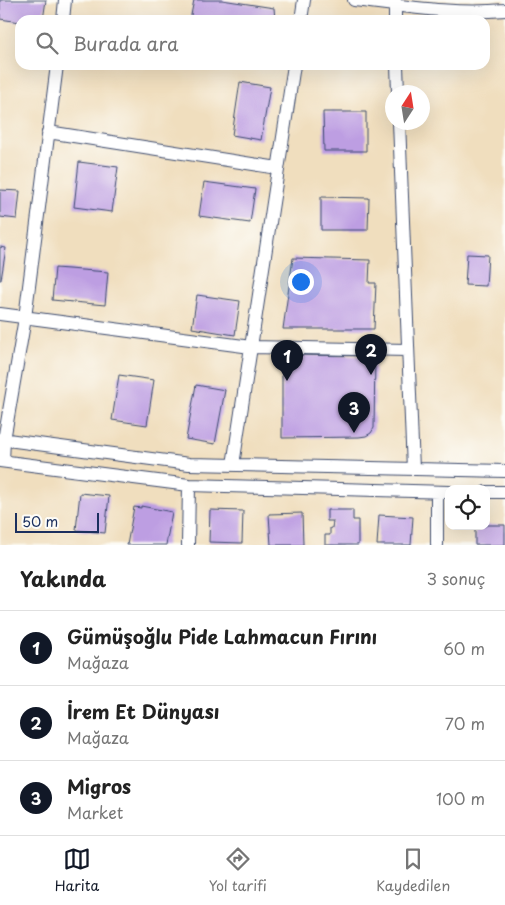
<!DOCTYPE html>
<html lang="tr">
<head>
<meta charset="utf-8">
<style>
	body { margin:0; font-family:"Playpen Sans",sans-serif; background:#f6f6f6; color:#222 }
	.controls { position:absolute; right:15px; bottom:15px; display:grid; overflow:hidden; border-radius:10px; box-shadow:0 5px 20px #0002 }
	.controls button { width:45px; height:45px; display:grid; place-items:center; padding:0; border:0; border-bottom:1px solid #e0e0e0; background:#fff; color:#222; font:25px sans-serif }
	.compass { position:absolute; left:385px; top:85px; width:45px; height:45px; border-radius:50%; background:#fff; box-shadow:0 5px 20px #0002; rotate:12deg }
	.scale { position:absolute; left:15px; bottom:12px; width:84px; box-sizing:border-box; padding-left:5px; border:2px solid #1b2f5e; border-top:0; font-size:14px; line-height:18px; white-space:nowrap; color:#1b2f5e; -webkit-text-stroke:4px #fdfcf7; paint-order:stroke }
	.you { position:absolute; left:300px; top:281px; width:18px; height:18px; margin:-12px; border:4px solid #fff; border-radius:50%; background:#1a73e8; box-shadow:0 0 0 8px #1a73e833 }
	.badge { display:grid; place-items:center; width:32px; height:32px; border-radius:50%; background:#111827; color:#fff; font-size:16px; font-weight:700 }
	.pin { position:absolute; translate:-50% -41px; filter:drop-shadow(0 1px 2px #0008) }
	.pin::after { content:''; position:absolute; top:26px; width:18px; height:15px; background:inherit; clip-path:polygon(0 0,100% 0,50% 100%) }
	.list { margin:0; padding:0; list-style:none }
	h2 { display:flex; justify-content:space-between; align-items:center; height:65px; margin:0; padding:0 20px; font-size:21px }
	h2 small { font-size:16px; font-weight:400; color:#767676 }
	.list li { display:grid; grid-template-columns:32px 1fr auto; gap:15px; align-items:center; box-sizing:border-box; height:75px; padding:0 20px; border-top:1px solid #e0e0e0 }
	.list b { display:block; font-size:19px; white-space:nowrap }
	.list p { margin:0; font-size:16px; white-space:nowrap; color:#767676 }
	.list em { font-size:16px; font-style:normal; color:#767676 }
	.icon { flex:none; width:28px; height:28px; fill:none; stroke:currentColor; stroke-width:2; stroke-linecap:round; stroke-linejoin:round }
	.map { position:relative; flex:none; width:505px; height:545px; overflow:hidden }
	.search { position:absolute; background:#fff; box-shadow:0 5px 20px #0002; left:15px; right:15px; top:15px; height:55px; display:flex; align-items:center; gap:12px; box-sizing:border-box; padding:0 18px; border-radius:15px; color:#767676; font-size:19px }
	.sheet { height:290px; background:#fff }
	nav { display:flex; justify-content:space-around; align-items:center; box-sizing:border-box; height:70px; border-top:1px solid #e0e0e0; background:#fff; font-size:14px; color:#767676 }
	nav a { display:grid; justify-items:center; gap:2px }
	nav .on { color:#111827 }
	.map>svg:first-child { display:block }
	.building { fill:#bd9ee2 }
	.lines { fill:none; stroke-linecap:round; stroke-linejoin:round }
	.minor-casing { stroke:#3b496c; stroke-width:14 }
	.minor { stroke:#fff; stroke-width:12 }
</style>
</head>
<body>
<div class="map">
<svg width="505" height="545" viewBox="0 0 505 545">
	<rect width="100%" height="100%" fill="#fdfcf7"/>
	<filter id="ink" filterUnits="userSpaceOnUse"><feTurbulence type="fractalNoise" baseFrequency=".02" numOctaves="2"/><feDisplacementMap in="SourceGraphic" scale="10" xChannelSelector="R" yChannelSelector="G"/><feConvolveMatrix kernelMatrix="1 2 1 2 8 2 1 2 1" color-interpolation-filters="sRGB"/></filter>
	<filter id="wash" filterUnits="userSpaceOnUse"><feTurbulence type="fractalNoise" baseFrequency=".0096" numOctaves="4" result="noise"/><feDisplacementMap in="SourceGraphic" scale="20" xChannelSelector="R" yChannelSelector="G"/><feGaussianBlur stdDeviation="1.12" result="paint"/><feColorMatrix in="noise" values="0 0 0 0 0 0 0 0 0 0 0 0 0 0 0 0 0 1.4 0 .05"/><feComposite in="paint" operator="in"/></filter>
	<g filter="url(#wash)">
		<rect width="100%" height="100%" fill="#f0debe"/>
		<g id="blocks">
			<path class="building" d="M 0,0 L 46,0 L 43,20 L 20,20 L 20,22 L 0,19 Z
				M 194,0 L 222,0 L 274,8 L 275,20 L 190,20 Z
				M 240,82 L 270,87 L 261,140 L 232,135 Z
				M 323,112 L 366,112 L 366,151 L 324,151 Z
				M 79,162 L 118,167 L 112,212 L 74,207 Z
				M 204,182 L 255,189 L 250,223 L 199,216 Z
				M 0,190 L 20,191 L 17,219 L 0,217 Z
				M 321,197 L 369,198 L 368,230 L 321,230 Z
				M 0,247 L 6,248 L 1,280 L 0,280 Z
				M 467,254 L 488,255 L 486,286 L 465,285 Z
				M 293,258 L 370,260 L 369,283 L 376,283 L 374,329 L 283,329 Z
				M 55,268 L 108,272 L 105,305 L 52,300 Z
				M 197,295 L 240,301 L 235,335 L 192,328 Z
				M 282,355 L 375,356 L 374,428 L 371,433 L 366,436 L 359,437 L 282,438 Z
				M 119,375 L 154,380 L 147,425 L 112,420 Z
				M 196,385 L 225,390 L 215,444 L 186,439 Z
				M 80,493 L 109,496 L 105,533 L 76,530 Z
				M 141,506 L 172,512 L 166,545 L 127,545 L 134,507 L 141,508 Z
				M 210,510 L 243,511 L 242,543 L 209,542 Z
				M 327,510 L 353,510 L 353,520 L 358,520 L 358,545 L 325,545 L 325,535 L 330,535 L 330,528 L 332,528 L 333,521 L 327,521 Z
				M 302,513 L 303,545 L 271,545 L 269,514 Z
				M 379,515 L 413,517 L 411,545 L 377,545 Z
				M 486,525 L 505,525 L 505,545 L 475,545 L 475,526 L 486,526 Z"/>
		</g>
	</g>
	<g filter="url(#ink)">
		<use href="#blocks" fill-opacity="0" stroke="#3b496c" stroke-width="1"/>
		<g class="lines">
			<defs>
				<path id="minor" d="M 354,0 C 404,6 454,15 505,10
					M 395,0 L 395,20
					M 63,20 L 65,0
					M 301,20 L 304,0
					M 397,65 L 398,92
					M 399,122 L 413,469
					M 48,132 L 278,168
					M 0,314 L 251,347 L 408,350
					M 0,439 L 189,464 L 505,471
					M 0,461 L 189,485 L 449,492
					M 3,461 L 4,440 L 25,318 L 57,65
					M 233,465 L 294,65
					M 486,492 L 505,492
					M 188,545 L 189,485
					M 437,545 L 437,492"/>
			</defs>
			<use href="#minor" class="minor-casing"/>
			<use href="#minor" class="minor"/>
		</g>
	</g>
</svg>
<div class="controls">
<button><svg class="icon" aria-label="locate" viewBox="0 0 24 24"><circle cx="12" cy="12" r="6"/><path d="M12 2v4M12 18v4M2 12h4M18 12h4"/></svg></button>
</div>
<svg class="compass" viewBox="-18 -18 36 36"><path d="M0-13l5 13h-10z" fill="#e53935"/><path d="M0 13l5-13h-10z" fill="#767676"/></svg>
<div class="scale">50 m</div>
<div class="you"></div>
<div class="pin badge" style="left:287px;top:381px">1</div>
<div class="pin badge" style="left:371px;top:375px">2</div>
<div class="pin badge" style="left:354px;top:433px">3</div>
<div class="search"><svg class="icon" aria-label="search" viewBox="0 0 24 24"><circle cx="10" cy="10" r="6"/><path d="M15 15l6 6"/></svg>Burada ara</div>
</div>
<section class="sheet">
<h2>Yakında<small>3 sonuç</small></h2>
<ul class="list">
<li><span class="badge">1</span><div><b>Gümüşoğlu Pide Lahmacun Fırını</b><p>Mağaza</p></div><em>60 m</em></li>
<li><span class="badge">2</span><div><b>İrem Et Dünyası</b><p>Mağaza</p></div><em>70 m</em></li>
<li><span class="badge">3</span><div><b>Migros</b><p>Market</p></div><em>100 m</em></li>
</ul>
</section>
<nav>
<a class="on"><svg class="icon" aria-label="map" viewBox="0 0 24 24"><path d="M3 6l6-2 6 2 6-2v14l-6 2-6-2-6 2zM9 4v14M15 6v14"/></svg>Harita</a>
<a><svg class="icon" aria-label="directions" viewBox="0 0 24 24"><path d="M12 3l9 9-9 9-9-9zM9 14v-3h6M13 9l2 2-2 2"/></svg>Yol tarifi</a>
<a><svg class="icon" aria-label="saved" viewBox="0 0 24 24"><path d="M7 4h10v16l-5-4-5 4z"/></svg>Kaydedilen</a>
</nav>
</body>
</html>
